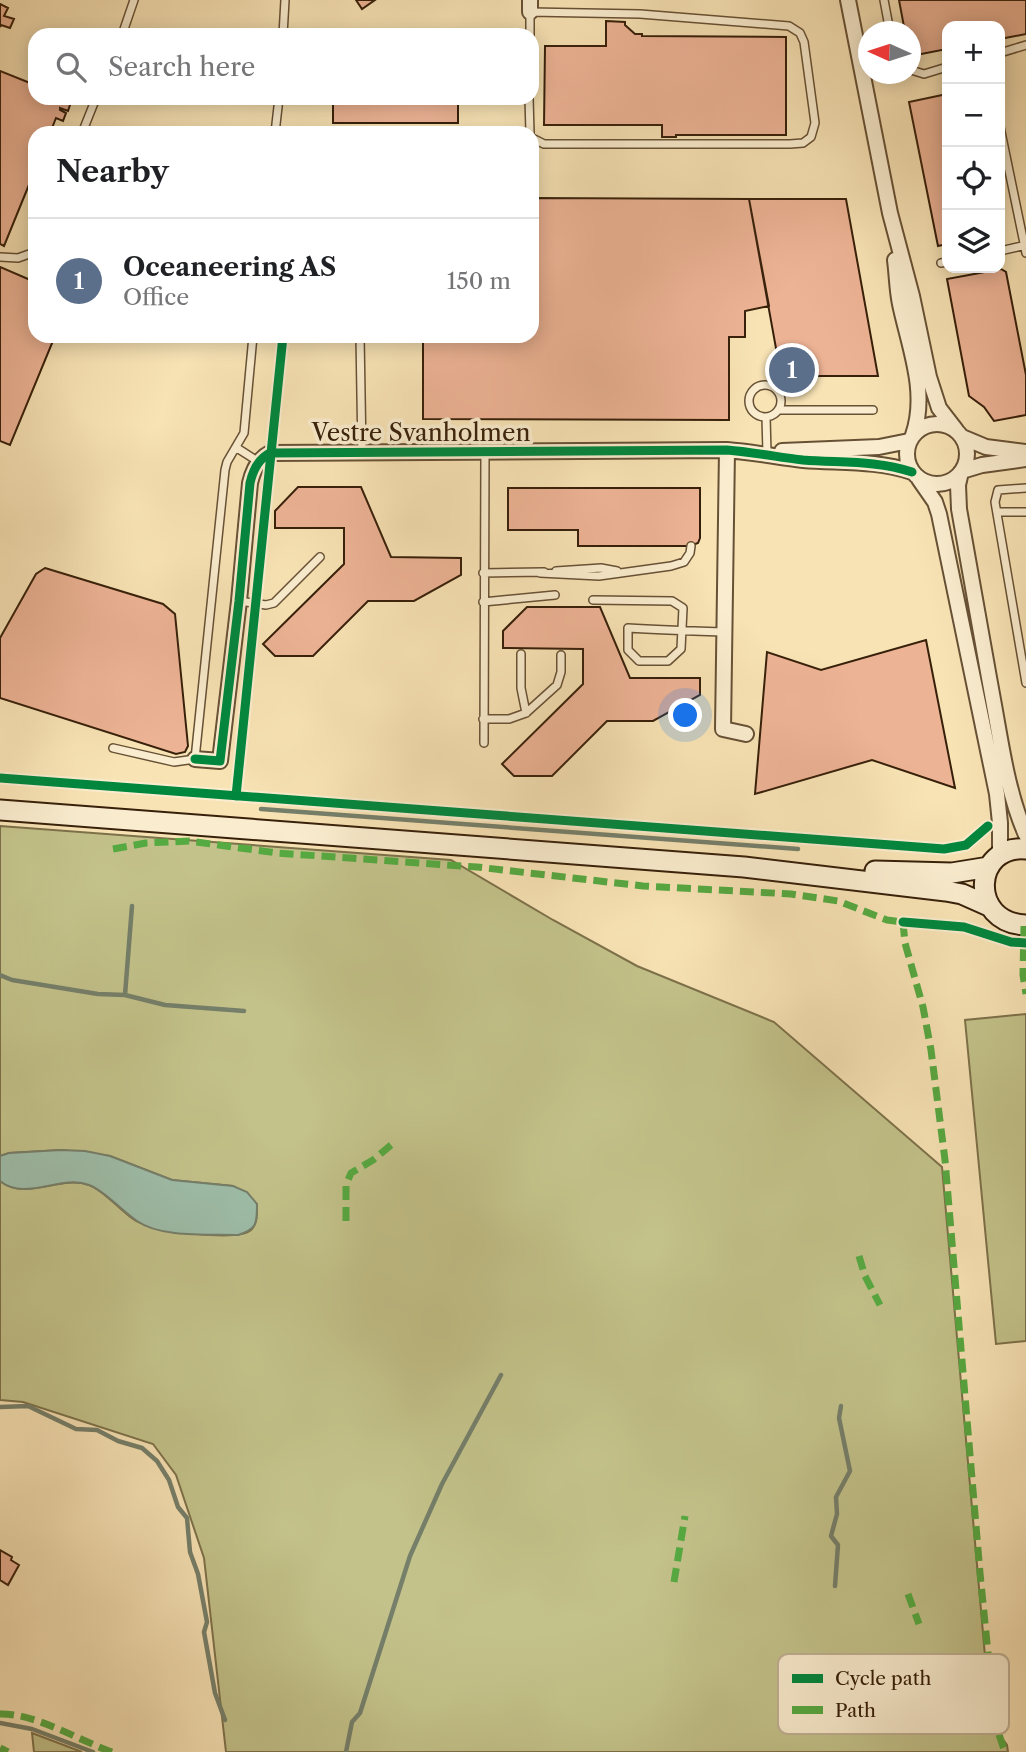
<!DOCTYPE html>
<html lang="en">
<head>
<meta charset="utf-8">
<style>
	body { margin:0; font-family:"Libre Caslon Text",serif; background:#f2f2f2; color:#202124 }
	.controls { position:absolute; right:21px; top:21px; display:grid; overflow:hidden; border-radius:14px; box-shadow:0 4px 18px #0003 }
	.controls button { width:63px; height:63px; display:grid; place-items:center; padding:0; border:0; border-bottom:2px solid #e0e0e0; background:#fff; color:#202124; font:35px sans-serif }
	.compass { position:absolute; left:858px; top:21px; width:63px; height:63px; border-radius:50%; background:#fff; box-shadow:0 4px 18px #0003; rotate:273deg }
	.you { position:absolute; left:686px; top:716px; width:24px; height:24px; margin:-18px; border:5px solid #fff; border-radius:50%; background:#1a73e8; box-shadow:0 0 0 10px #1a73e833 }
	.badge { display:grid; place-items:center; width:46px; height:46px; border-radius:50%; background:#8f2418; color:#fff; font-size:23px; font-weight:700 }
	.pin { position:absolute; translate:-50% -50%; border:4px solid #fff; box-shadow:0 2px 7px #0006 }
	.list { margin:0; padding:0; list-style:none }
	h2 { display:flex; justify-content:space-between; align-items:center; height:91px; margin:0; padding:0 28px; font-size:30px }
	h2 small { font-size:23px; font-weight:400; color:#757577 }
	.list li { display:grid; grid-template-columns:46px 1fr auto; gap:21px; align-items:center; box-sizing:border-box; height:126px; padding:0 28px; border-top:2px solid #e0e0e0 }
	.list b { display:block; font-size:26px; white-space:nowrap }
	.list p { margin:0; font-size:23px; white-space:nowrap; color:#757577 }
	.list em { font-size:23px; font-style:normal; color:#757577 }
	.icon { flex:none; width:38px; height:38px; fill:none; stroke:currentColor; stroke-width:2; stroke-linecap:round; stroke-linejoin:round }
	.map { position:relative; flex:none; width:1026px; height:1752px; overflow:hidden }
	.search { position:absolute; background:#fff; box-shadow:0 4px 18px #0003; left:28px; top:28px; width:511px; height:77px; display:flex; align-items:center; gap:18px; box-sizing:border-box; padding:0 24px; border-radius:21px; color:#757577; font-size:26px }
	.panel { position:absolute; background:#fff; box-shadow:0 4px 18px #0003; left:28px; top:126px; width:511px; height:217px; border-radius:21px }
	.map>svg:first-child { display:block }
	.green { fill:#c3c28a; stroke:#7d714a; stroke-width:2 }
	.water { fill:#9ebeaa; stroke:#757f6a; stroke-width:2 }
	.lines { fill:none; stroke-linecap:round; stroke-linejoin:round }
	.stream { stroke:#757f6a; stroke-width:4.5 }
	.building { fill:#edb395; stroke:#37200a; stroke-width:2 }
	.service-casing { stroke:#675135; stroke-width:10 }
	.minor-casing { stroke:#675135; stroke-width:18 }
	.secondary-casing { stroke:#37200a; stroke-width:23 }
	.service { stroke:#faedcf; stroke-width:7 }
	.minor { stroke:#faedcf; stroke-width:14 }
	.secondary { stroke:#faedcf; stroke-width:19 }
	.quiet { stroke:#55aa41; stroke-width:7; stroke-dasharray:14 7; stroke-linecap:butt }
	.cycleway-casing { stroke:#faedcf; stroke-width:13 }
	.cycleway { stroke:#00873e; stroke-width:9 }
	.labels { text-anchor:middle; stroke-width:7; stroke-linejoin:round; paint-order:stroke }
	.street-label { font-size:24px; fill:#37200a; stroke:#faedcf }
	.key { fill:#faedcf; stroke:#c0b094; stroke-width:2 }
	.key-label { font-size:19px; fill:#37200a }
</style>
</head>
<body>
<div class="map">
<svg width="1026" height="1752" viewBox="0 0 1026 1752">
	<rect width="100%" height="100%" fill="#f8e3b5"/>
	<filter id="stains"><feTurbulence type="fractalNoise" baseFrequency=".00286" numOctaves="4"/><feColorMatrix values="0 0 0 0 .2 0 0 0 0 .09 0 0 0 0 .02 0 0 0 .5 -.17"/></filter>
	<radialGradient id="worn" r=".72"><stop offset=".6" stop-color="#630" stop-opacity="0"/><stop offset="1" stop-color="#630" stop-opacity=".3"/></radialGradient>
	<path class="green" d="M 0,826 L 451,860 L 553,920 L 637,966 L 774,1022 L 942,1167 L 991,1724 L 1007,1745 L 1008,1752 L 226,1752 L 204,1558 L 176,1475 L 153,1444 L 23,1402 L 0,1400 L 0,1181 C 26,1201 60,1175 89,1185 C 104,1190 121,1212 136,1221 C 152,1231 238,1242 251,1230 C 258,1223 257,1213 257,1204 L 233,1186 L 172,1180 L 110,1156 L 61,1150 L 9,1153 L 0,1156 Z
		M 1026,1014 L 1026,1341 L 996,1344 L 965,1020 Z
		M 32,1733 L 82,1752 L 34,1752 Z"/>
	<path class="water" d="M 61,1150 L 85,1151 L 110,1156 L 172,1180 L 233,1186 L 247,1192 L 257,1204 C 257,1224 257,1229 238,1235 C 208,1234 161,1238 137,1221 C 123,1212 104,1190 89,1185 C 61,1174 26,1202 0,1181 L 0,1156 L 9,1153 Z"/>
	<g class="lines">
		<path class="stream" d="M 261,809 L 798,849
			M 0,975 L 12,980 L 98,994 L 125,995 L 165,1005 L 244,1011
			M 125,995 L 132,906
			M 0,1407 L 28,1406 L 76,1429 L 97,1430 L 118,1441 L 142,1448 L 157,1461 L 169,1480 L 178,1507 L 187,1518 L 190,1552 L 198,1574 L 207,1622 L 204,1632 L 215,1693 L 225,1720
			M 835,1586 L 838,1545 L 831,1536 L 837,1514 L 836,1497 L 850,1471 L 839,1418 L 841,1406
			M 0,1723 L 32,1729 L 93,1752
			M 346,1752 L 352,1722 L 360,1713 L 410,1556 L 442,1484 L 501,1375"/>
	</g>
	<path class="building" d="M 356,0 L 375,0 L 362,9 Z
		M 899,0 L 1026,0 L 1026,34 L 1000,39 L 1000,26 L 947,26 L 947,49 L 911,56 L 911,32 L 905,32 Z
		M 0,4 L 8,8 L 4,16 L 14,19 L 10,28 L 1,25 L 0,27 Z
		M 606,21 L 625,22 L 625,25 L 635,34 L 642,34 L 642,36 L 786,37 L 786,135 L 676,135 L 676,137 L 662,137 L 662,125 L 544,125 L 545,46 L 606,46 Z
		M 0,71 L 35,85 L 35,98 L 65,98 L 71,102 L 68,111 L 60,108 L 60,110 L 66,113 L 63,121 L 56,118 L 50,133 L 35,133 L 35,170 L 4,246 L 0,244 Z
		M 947,94 L 947,244 L 938,246 L 909,102 Z
		M 333,98 L 458,98 L 458,123 L 333,123 Z
		M 532,198 L 749,199 L 769,306 L 745,311 L 745,337 L 729,337 L 729,420 L 423,419 L 423,337 L 532,336 Z
		M 749,199 L 846,199 L 878,376 L 799,376 L 799,379 L 790,379 L 789,376 L 781,376 Z
		M 0,267 L 35,282 L 35,336 L 55,336 L 10,445 L 0,441 Z
		M 1001,269 L 1006,272 L 1026,375 L 1026,415 L 994,421 L 984,407 L 969,396 L 947,279 Z
		M 298,487 L 361,487 L 391,557 L 461,558 L 461,575 L 414,601 L 368,601 L 313,656 L 275,656 L 263,644 L 344,564 L 344,528 L 275,528 L 275,511 Z
		M 508,488 L 700,488 L 700,538 L 698,543 L 690,546 L 578,546 L 578,530 L 508,530 Z
		M 45,568 L 163,604 L 175,614 L 188,746 L 185,752 L 176,754 L 0,698 L 0,638 L 36,574 Z
		M 527,607 L 600,607 L 630,678 L 700,678 L 700,695 L 653,721 L 607,721 L 552,776 L 514,776 L 502,764 L 583,684 L 583,649 L 503,648 L 503,631 Z
		M 926,640 L 955,788 L 872,760 L 755,794 L 767,652 L 821,670 Z
		M 0,1550 L 12,1557 L 11,1560 L 19,1565 L 8,1585 L 0,1580 Z"/>
	<g class="lines">
		<defs>
			<path id="service" d="M 884,0 L 890,32
				M 122,35 L 134,0
				M 283,35 L 285,0
				M 530,35 L 530,12 L 640,14 L 789,26 L 800,33 L 804,42 L 815,123 L 811,137 L 803,143 L 790,144 L 544,144 L 532,138
				M 1000,53 L 1026,45
				M 911,70 L 924,74 L 947,67
				M 529,98 L 530,133
				M 1000,127 L 1026,253
				M 82,133 L 96,98
				M 275,133 L 279,98
				M 1000,251 L 1026,245
				M 0,257 L 18,258 L 32,253 L 35,247
				M 941,263 L 947,262
				M 360,336 L 362,453
				M749 401a16 16 0 1 1 32 0a16 16 0 1 1-32 0Z
				M 778,410 L 873,410
				M 766,417 L 767,453
				M 237,448 L 259,462
				M 1026,488 L 998,490 L 995,502 L 1026,683
				M 997,512 L 1026,512
				M 556,571 L 601,568 L 617,571
				M 483,573 L 544,572
				M 540,573 L 599,576 L 671,566 L 684,562 L 690,553 L 691,546
				M 593,600 L 672,601 L 683,608 L 681,649 L 668,661 L 639,661 L 628,650 L 628,628 C 660,630 691,631 723,632
				M 239,601 L 266,605 L 274,603 L 320,557
				M 483,602 L 555,595
				M 521,654 L 521,688 L 526,713
				M 483,719 L 509,719 L 526,713 L 557,685 L 561,672 L 561,655
				M 484,743 L 485,452
				M 113,748 L 174,762 L 195,759 L 225,470 L 227,462 L 244,433 L 253,336"/>
			<path id="minor" d="M 848,0 L 890,213 L 912,296 L 929,377 L 939,408 L 956,430
				M 530,12 L 530,0
				M 895,260 C 897,275 897,290 900,304 C 909,347 928,392 913,435
				M907 454a30 30 0 1 1 60 0a30 30 0 1 1-60 0Z
				M 962,437 L 986,447 L 1026,452
				M 727,450 L 723,729 L 746,734
				M 782,451 L 879,447 L 909,441
				M 962,471 L 982,465 L 1026,459
				M 961,472 L 958,485 L 959,509 C 971,575 982,640 994,705 C 1002,749 1008,794 1026,835
				M 919,479 L 935,502 L 939,514 L 997,794 L 1000,823 L 1000,855
				M 195,759 L 220,761 L 239,601 L 250,483 C 253,470 258,459 270,453 L 727,450 C 752,452 778,457 803,460 C 840,463 876,460 912,472"/>
			<path id="secondary" d="M 0,810 L 744,867 L 946,891 L 962,894 L 989,906
				M 1026,849 C 973,844 968,923 1026,925
				M 875,871 L 952,873 L 989,867"/>
		</defs>
		<use href="#service" class="service-casing"/>
		<use href="#minor" class="minor-casing"/>
		<use href="#secondary" class="secondary-casing"/>
		<use href="#service" class="service"/>
		<use href="#minor" class="minor"/>
		<use href="#secondary" class="secondary"/>
		<path class="quiet" d="M 113,849 L 146,843 L 189,841 L 277,853 L 477,867 L 643,886 L 791,894 L 838,901 L 887,920 L 903,922 L 905,943 L 923,1007 L 931,1050 L 945,1160 L 980,1573 L 995,1723 L 1005,1752
			M 1024,926 L 1023,975 L 1026,994
			M 346,1221 L 346,1185 L 351,1173 L 373,1160 L 396,1141
			M 859,1256 L 865,1276 L 880,1305
			M 674,1582 L 685,1516
			M 908,1594 L 919,1624
			M 0,1714 C 35,1713 78,1740 112,1752
			M 0,1748 L 8,1752"/>
		<defs>
			<path id="cycleway" d="M 195,759 L 220,761 L 239,601 L 250,483 C 253,470 258,459 270,453 L 727,450 C 752,452 778,457 803,460 C 840,463 876,460 912,472
				M 0,778 L 944,849 L 966,845 L 988,826
				M 236,796 L 283,336
				M 903,922 L 964,927 L 1011,942 L 1026,943"/>
		</defs>
		<use href="#cycleway" class="cycleway-casing"/>
		<use href="#cycleway" class="cycleway"/>
	</g>
	<g class="labels">
		<g class="street-label">
			<text x="421" y="441">Vestre Svanholmen</text>
		</g>
	</g>
	<rect x="778" y="1654" width="231" height="80" rx="10" class="key"/>
	<rect x="792" y="1674" width="31" height="9" fill="#00873e"/>
	<rect x="792" y="1706" width="31" height="8" fill="#55aa41"/>
	<g class="key-label">
		<text x="835" y="1685">Cycle path</text>
		<text x="835" y="1717">Path</text>
	</g>
	<rect width="100%" height="100%" filter="url(#stains)"/>
	<rect width="100%" height="100%" fill="url(#worn)"/>
</svg>
<div class="controls">
<button>+</button>
<button>−</button>
<button><svg class="icon" aria-label="locate" viewBox="0 0 24 24"><circle cx="12" cy="12" r="6"/><path d="M12 2v4M12 18v4M2 12h4M18 12h4"/></svg></button>
<button><svg class="icon" aria-label="layers" viewBox="0 0 24 24"><path d="M12 4l9 5-9 5-9-5zM3 14l9 5 9-5"/></svg></button>
</div>
<svg class="compass" viewBox="-18 -18 36 36"><path d="M0-13l5 13h-10z" fill="#e53935"/><path d="M0 13l5-13h-10z" fill="#757577"/></svg>
<div class="you"></div>
<div class="pin badge" style="left:792px;top:370px;background:#5c6f8a">1</div>
<div class="search"><svg class="icon" aria-label="search" viewBox="0 0 24 24"><circle cx="10" cy="10" r="6"/><path d="M15 15l6 6"/></svg>Search here</div>
<section class="panel">
<h2>Nearby<small></small></h2>
<ul class="list">
<li><span class="badge" style="background:#5c6f8a">1</span><div><b>Oceaneering AS</b><p>Office</p></div><em>150 m</em></li>
</ul>
</section>
</div>
</body>
</html>
